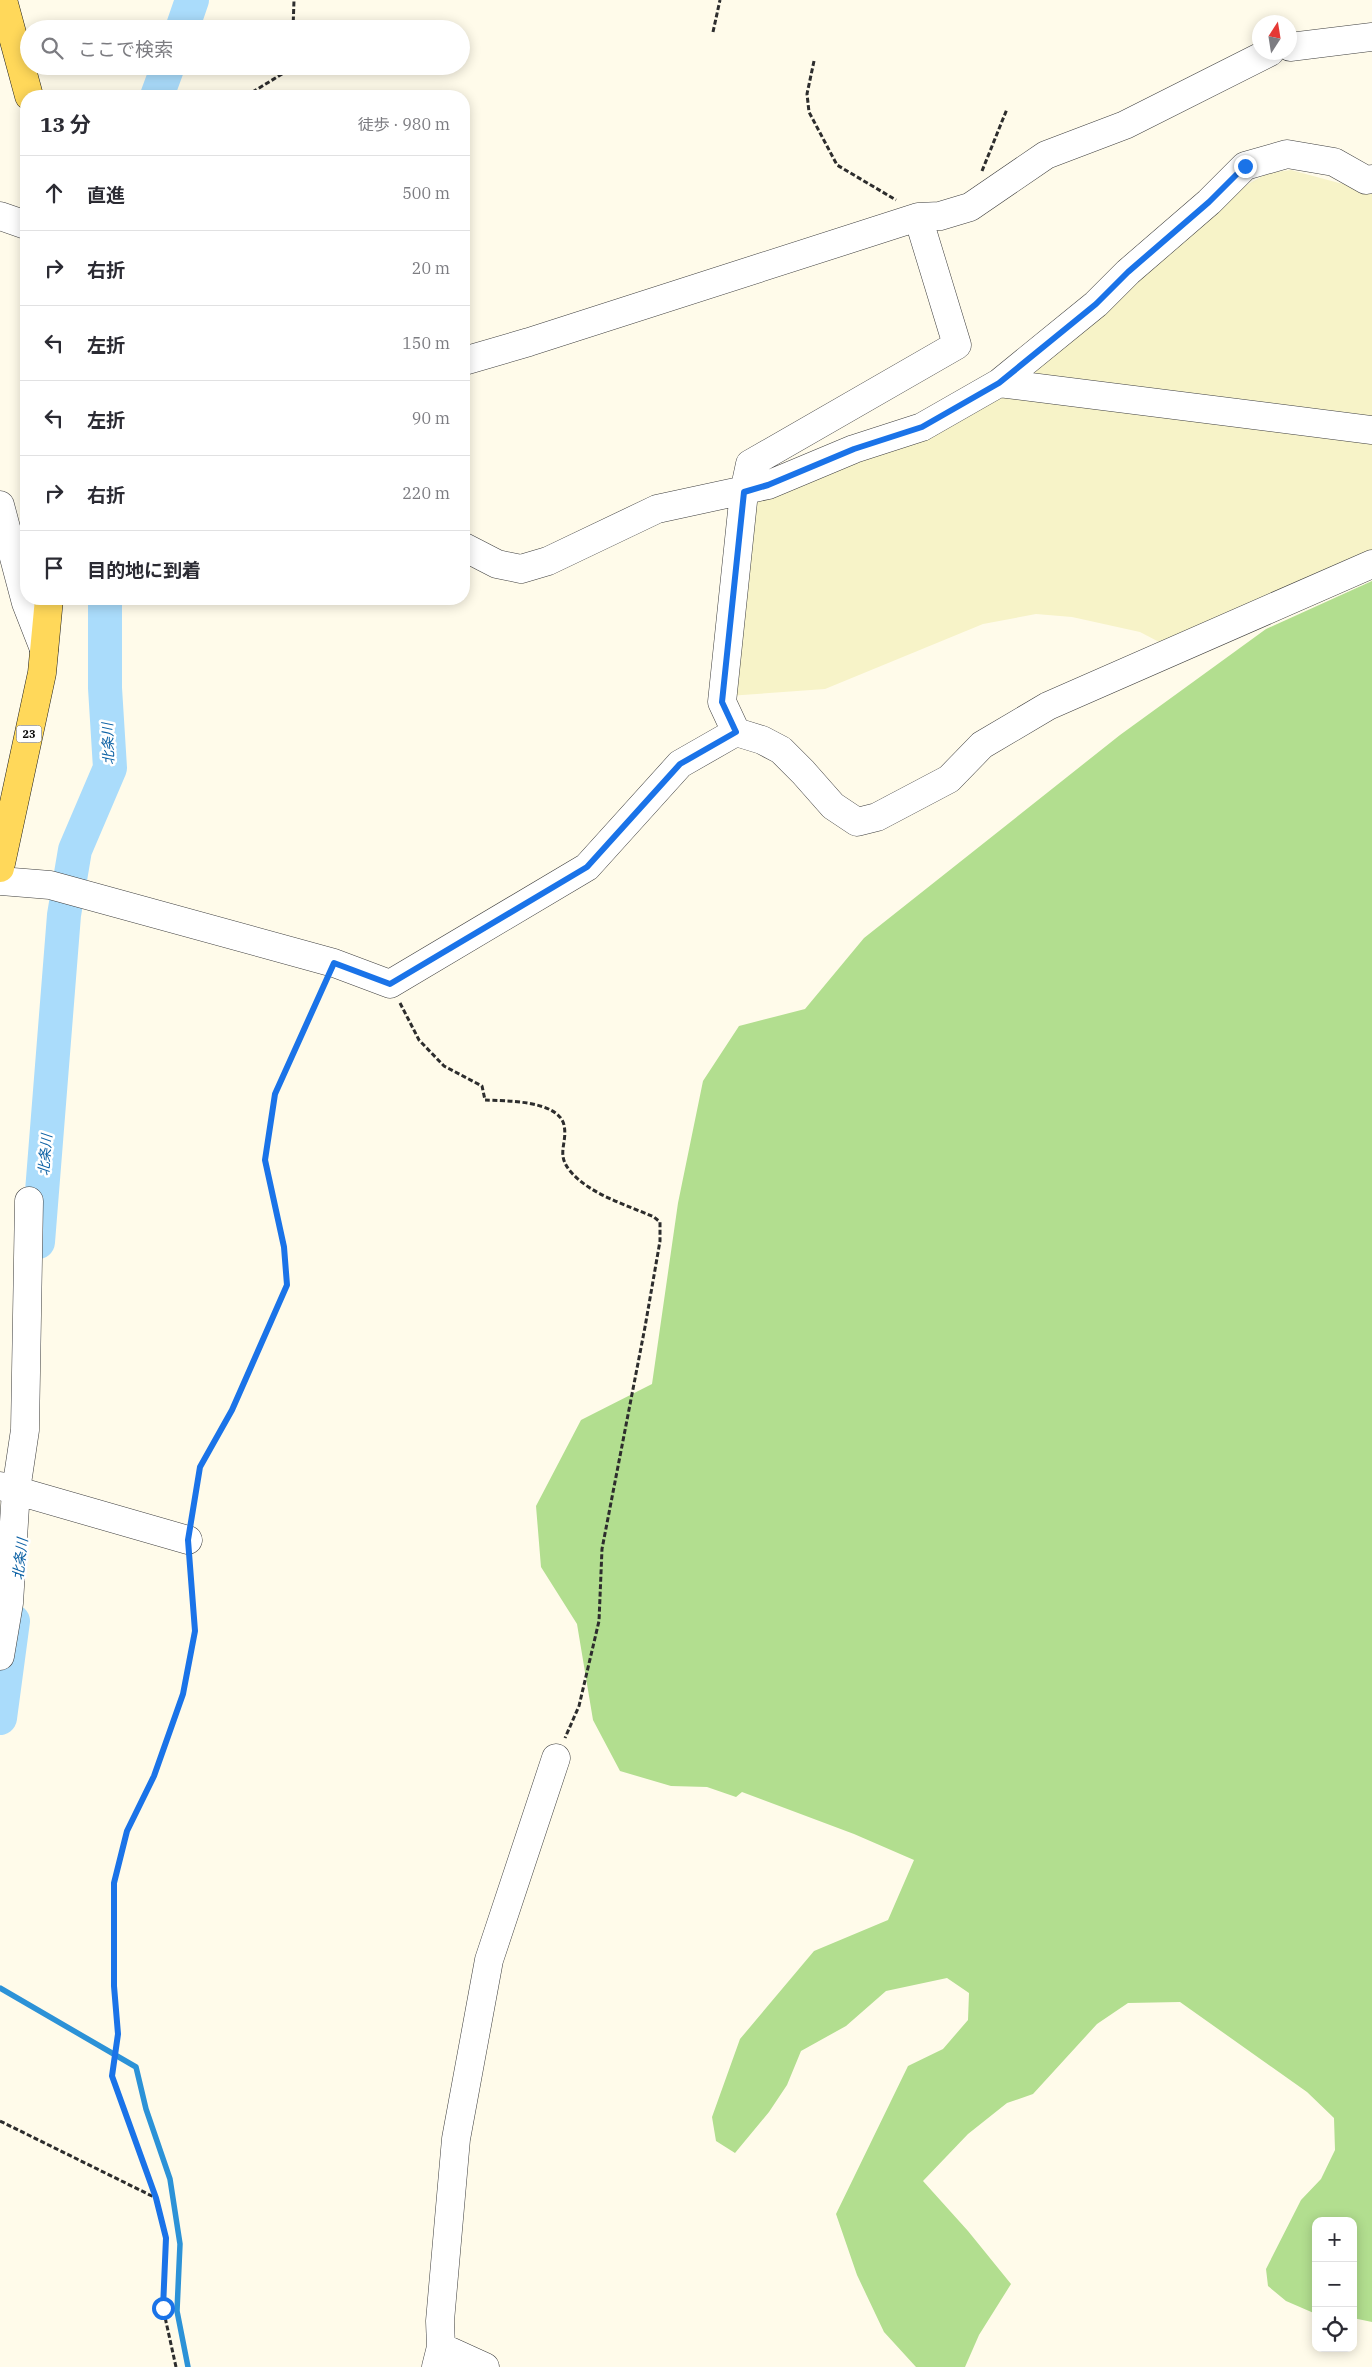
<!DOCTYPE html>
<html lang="ja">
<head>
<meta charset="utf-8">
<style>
	body { margin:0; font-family:"IBM Plex Serif","Noto Sans JP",serif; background:#f7f7f7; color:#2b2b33 }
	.controls { position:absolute; right:15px; bottom:15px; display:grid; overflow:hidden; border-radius:10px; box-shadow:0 2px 12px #0003 }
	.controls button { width:45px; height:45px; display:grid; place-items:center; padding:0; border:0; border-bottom:1px solid #e1e1e2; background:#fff; color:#2b2b33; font:25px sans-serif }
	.compass { position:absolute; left:1252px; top:15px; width:45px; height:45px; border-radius:50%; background:#fff; box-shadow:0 2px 12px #0003; rotate:12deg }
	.stop { position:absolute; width:15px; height:15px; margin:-11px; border:4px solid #1a73e8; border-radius:50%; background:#fff }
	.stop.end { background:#1a73e8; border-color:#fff; box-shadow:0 1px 5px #0008 }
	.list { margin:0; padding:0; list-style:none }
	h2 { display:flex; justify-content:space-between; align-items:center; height:65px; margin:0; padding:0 20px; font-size:21px }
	h2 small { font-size:16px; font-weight:400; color:#7c7c81 }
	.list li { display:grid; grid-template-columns:32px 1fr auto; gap:15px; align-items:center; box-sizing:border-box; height:75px; padding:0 20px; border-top:1px solid #e1e1e2 }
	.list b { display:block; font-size:19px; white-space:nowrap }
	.list em { font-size:16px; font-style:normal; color:#7c7c81 }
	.icon { flex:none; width:28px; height:28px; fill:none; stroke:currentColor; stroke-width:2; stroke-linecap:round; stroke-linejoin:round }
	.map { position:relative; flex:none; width:1372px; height:2367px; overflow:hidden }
	.search { position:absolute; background:#fff; box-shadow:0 2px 12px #0003; left:20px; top:20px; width:450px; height:55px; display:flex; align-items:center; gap:12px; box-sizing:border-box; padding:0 18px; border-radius:28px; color:#7c7c81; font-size:19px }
	.panel { position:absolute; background:#fff; box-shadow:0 2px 12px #0003; left:20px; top:90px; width:450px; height:515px; border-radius:20px }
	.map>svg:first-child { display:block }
	.farmland { fill:#f7f3c8 }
	.forest { fill:#b2de8f }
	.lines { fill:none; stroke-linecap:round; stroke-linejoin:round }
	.stream { stroke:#2c92d7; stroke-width:5.5 }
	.river { stroke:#aadcfb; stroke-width:34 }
	.minor-casing { stroke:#3e3e3e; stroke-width:29 }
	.major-casing { stroke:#1c1c1c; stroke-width:29 }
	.path { stroke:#2d2d2d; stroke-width:3; stroke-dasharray:5 2.5; stroke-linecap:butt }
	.minor { stroke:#fff; stroke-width:28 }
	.major { stroke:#ffd85a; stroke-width:28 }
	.route { stroke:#1a73e8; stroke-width:6 }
	.labels { text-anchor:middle; stroke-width:5; stroke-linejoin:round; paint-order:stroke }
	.shield { fill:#fff; stroke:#545454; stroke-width:1 }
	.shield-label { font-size:11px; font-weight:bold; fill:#0b0b0b }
	.water-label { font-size:14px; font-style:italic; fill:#0d62a5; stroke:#fff }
</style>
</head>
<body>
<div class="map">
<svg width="1372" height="2367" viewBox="0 0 1372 2367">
	<rect width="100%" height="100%" fill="#fffbea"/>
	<path class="farmland" d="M 1291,170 L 1339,183 L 1372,188 L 1372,425 L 1018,374 L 1243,187 L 1268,173 Z
		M 996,393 L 1372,437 L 1372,553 L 1163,644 L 1140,632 L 1072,617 L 1036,614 L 983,624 L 825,689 L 728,696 L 752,500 Z"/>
	<path class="forest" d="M 1372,581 L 1372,2322 L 1353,2318 L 1353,2221 L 1316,2221 L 1316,2314 L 1286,2301 L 1268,2286 L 1266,2269 L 1301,2200 L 1321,2179 L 1335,2150 L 1334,2118 L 1307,2092 L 1180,2002 L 1128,2003 L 1097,2024 L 1033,2094 L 1007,2103 L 968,2134 L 923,2181 L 968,2231 L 1011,2284 L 979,2335 L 965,2367 L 916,2367 L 884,2332 L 857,2275 L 836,2214 L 908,2066 L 943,2049 L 968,2020 L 969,1993 L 947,1978 L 886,1991 L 846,2026 L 801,2051 L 787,2085 L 769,2112 L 735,2153 L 716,2141 L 712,2117 L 740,2039 L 814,1951 L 888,1920 L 914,1860 L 854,1834 L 742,1792 L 736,1797 L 707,1787 L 671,1786 L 620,1771 L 593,1720 L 577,1624 L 541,1567 L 536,1506 L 581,1420 L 652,1384 L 678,1203 L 703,1081 L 739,1026 L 805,1009 L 864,938 L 1120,735 L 1266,629 Z"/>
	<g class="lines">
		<path class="stream" d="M 0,1988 L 136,2067 L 146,2109 L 170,2179 L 180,2244 L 177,2311 L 188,2367"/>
		<path class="river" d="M 182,29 L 192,0
			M 157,96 L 168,66
			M 38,1242 L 64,915 L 75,850 L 110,768 L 105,688 L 105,599
			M 0,1718 L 13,1621"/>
		<defs>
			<path id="minor" d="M 1290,47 L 1372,37
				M 0,216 L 26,225
				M 918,217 L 940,216 L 970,207 L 1046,155 L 1125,125 L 1270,52
				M 464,361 L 529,342 L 918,217 L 957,345 L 750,464 L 744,492 L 722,702 L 736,732
				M 999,383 L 1372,430
				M 0,505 L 26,603 L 44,649
				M 464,547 L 497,564 L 521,569 L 548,561 L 657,509 L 768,485 L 854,449 L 922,427 L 999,383 L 1096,304 L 1128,272 L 1209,202 L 1245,166 L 1287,154 L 1334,162 L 1366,180 L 1372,179
				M 0,881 L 50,885 L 334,963 L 390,984 L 587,867 L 680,764 L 736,732 L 762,740 L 781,750 L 803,772 L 833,806 L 857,822 L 877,817 L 949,779 L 982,745 L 1048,706 L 1372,564
				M 0,1486 L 188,1540
				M 0,1656 L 9,1603 L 16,1490 L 25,1430 L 29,1201
				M 441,2347 L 485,2367
				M 436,2367 L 441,2347 L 440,2321 L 456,2139 L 489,1960 L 556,1758"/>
			<path id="major" d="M 3,0 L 29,96
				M 0,868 L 42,673 L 49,599"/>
		</defs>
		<use href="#minor" class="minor-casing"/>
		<use href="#major" class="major-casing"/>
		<path class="path" d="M 293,29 L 294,0
			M 713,32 L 720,0
			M 814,61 L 807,94 L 809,112 L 837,165 L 896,200
			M 246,96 L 282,74 L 285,66
			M 982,171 L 1007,109
			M 400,1003 L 419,1040 L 444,1066 L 482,1086 L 485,1100 C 505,1101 558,1100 564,1125 C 568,1144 555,1154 571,1172 C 591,1195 627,1205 654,1217 L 660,1222 L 660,1241 L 645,1327 L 602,1549 L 599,1621 L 579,1706 L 565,1738
			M 192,1519 L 200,1467 L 232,1410 L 287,1285 L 284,1247 L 265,1160 L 275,1094 L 324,984
			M 0,2121 L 156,2198
			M 176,2367 L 163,2308 L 166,2238 L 156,2198 L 112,2076 L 118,2034 L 114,1985 L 114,1883 L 127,1831 L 154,1775 L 183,1694 L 195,1631 L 190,1562"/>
		<use href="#minor" class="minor"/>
		<use href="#major" class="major"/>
	</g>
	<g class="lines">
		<path class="route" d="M 163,2308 L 166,2238 L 156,2198 L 112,2076 L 118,2034 L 114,1986 L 114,1883 L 127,1831 L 154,1776 L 183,1694 L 195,1631 L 188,1540 L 200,1467 L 232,1410 L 287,1285 L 284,1247 L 265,1160 L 275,1094 L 334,963 L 390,984 L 587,867 L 680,764 L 736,732 L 722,702 L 744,492 L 768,485 L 854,449 L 922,427 L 999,383 L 1096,304 L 1128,272 L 1209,202 L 1245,166"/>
	</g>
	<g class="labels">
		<rect class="shield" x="16.5" y="725.5" width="25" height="17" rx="4"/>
		<g class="shield-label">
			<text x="29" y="738">23</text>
		</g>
		<g class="water-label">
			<text transform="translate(108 744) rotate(-92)" y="5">北条川</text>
			<text transform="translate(45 1155) rotate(-85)" y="5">北条川</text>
			<text transform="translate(20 1559) rotate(-83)" y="5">北条川</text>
		</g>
	</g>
</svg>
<div class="controls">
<button>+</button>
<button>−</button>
<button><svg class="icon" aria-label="locate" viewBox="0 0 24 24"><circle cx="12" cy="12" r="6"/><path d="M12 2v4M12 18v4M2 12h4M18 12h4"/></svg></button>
</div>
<svg class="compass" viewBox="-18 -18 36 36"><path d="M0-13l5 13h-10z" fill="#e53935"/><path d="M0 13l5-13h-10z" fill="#7c7c81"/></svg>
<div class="stop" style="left:163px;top:2308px"></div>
<div class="stop end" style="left:1245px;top:166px"></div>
<div class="search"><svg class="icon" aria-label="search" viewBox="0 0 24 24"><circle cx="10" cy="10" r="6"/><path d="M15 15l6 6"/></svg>ここで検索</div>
<section class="panel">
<h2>13 分<small>徒歩 · 980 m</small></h2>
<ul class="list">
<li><svg class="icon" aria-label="ahead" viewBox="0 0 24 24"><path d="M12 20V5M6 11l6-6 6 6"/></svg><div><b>直進</b></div><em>500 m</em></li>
<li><svg class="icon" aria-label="right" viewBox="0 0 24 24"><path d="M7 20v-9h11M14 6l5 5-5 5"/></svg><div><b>右折</b></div><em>20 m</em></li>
<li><svg class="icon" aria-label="left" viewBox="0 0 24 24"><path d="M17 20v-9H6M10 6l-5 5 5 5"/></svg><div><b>左折</b></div><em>150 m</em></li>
<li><svg class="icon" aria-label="left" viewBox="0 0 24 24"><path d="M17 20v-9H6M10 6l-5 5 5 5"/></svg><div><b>左折</b></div><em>90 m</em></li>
<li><svg class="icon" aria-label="right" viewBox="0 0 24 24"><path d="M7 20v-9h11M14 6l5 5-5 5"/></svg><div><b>右折</b></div><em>220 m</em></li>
<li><svg class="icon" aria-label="arrive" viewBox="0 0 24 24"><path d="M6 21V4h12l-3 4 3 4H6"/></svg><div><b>目的地に到着</b></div></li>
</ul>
</section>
</div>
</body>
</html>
